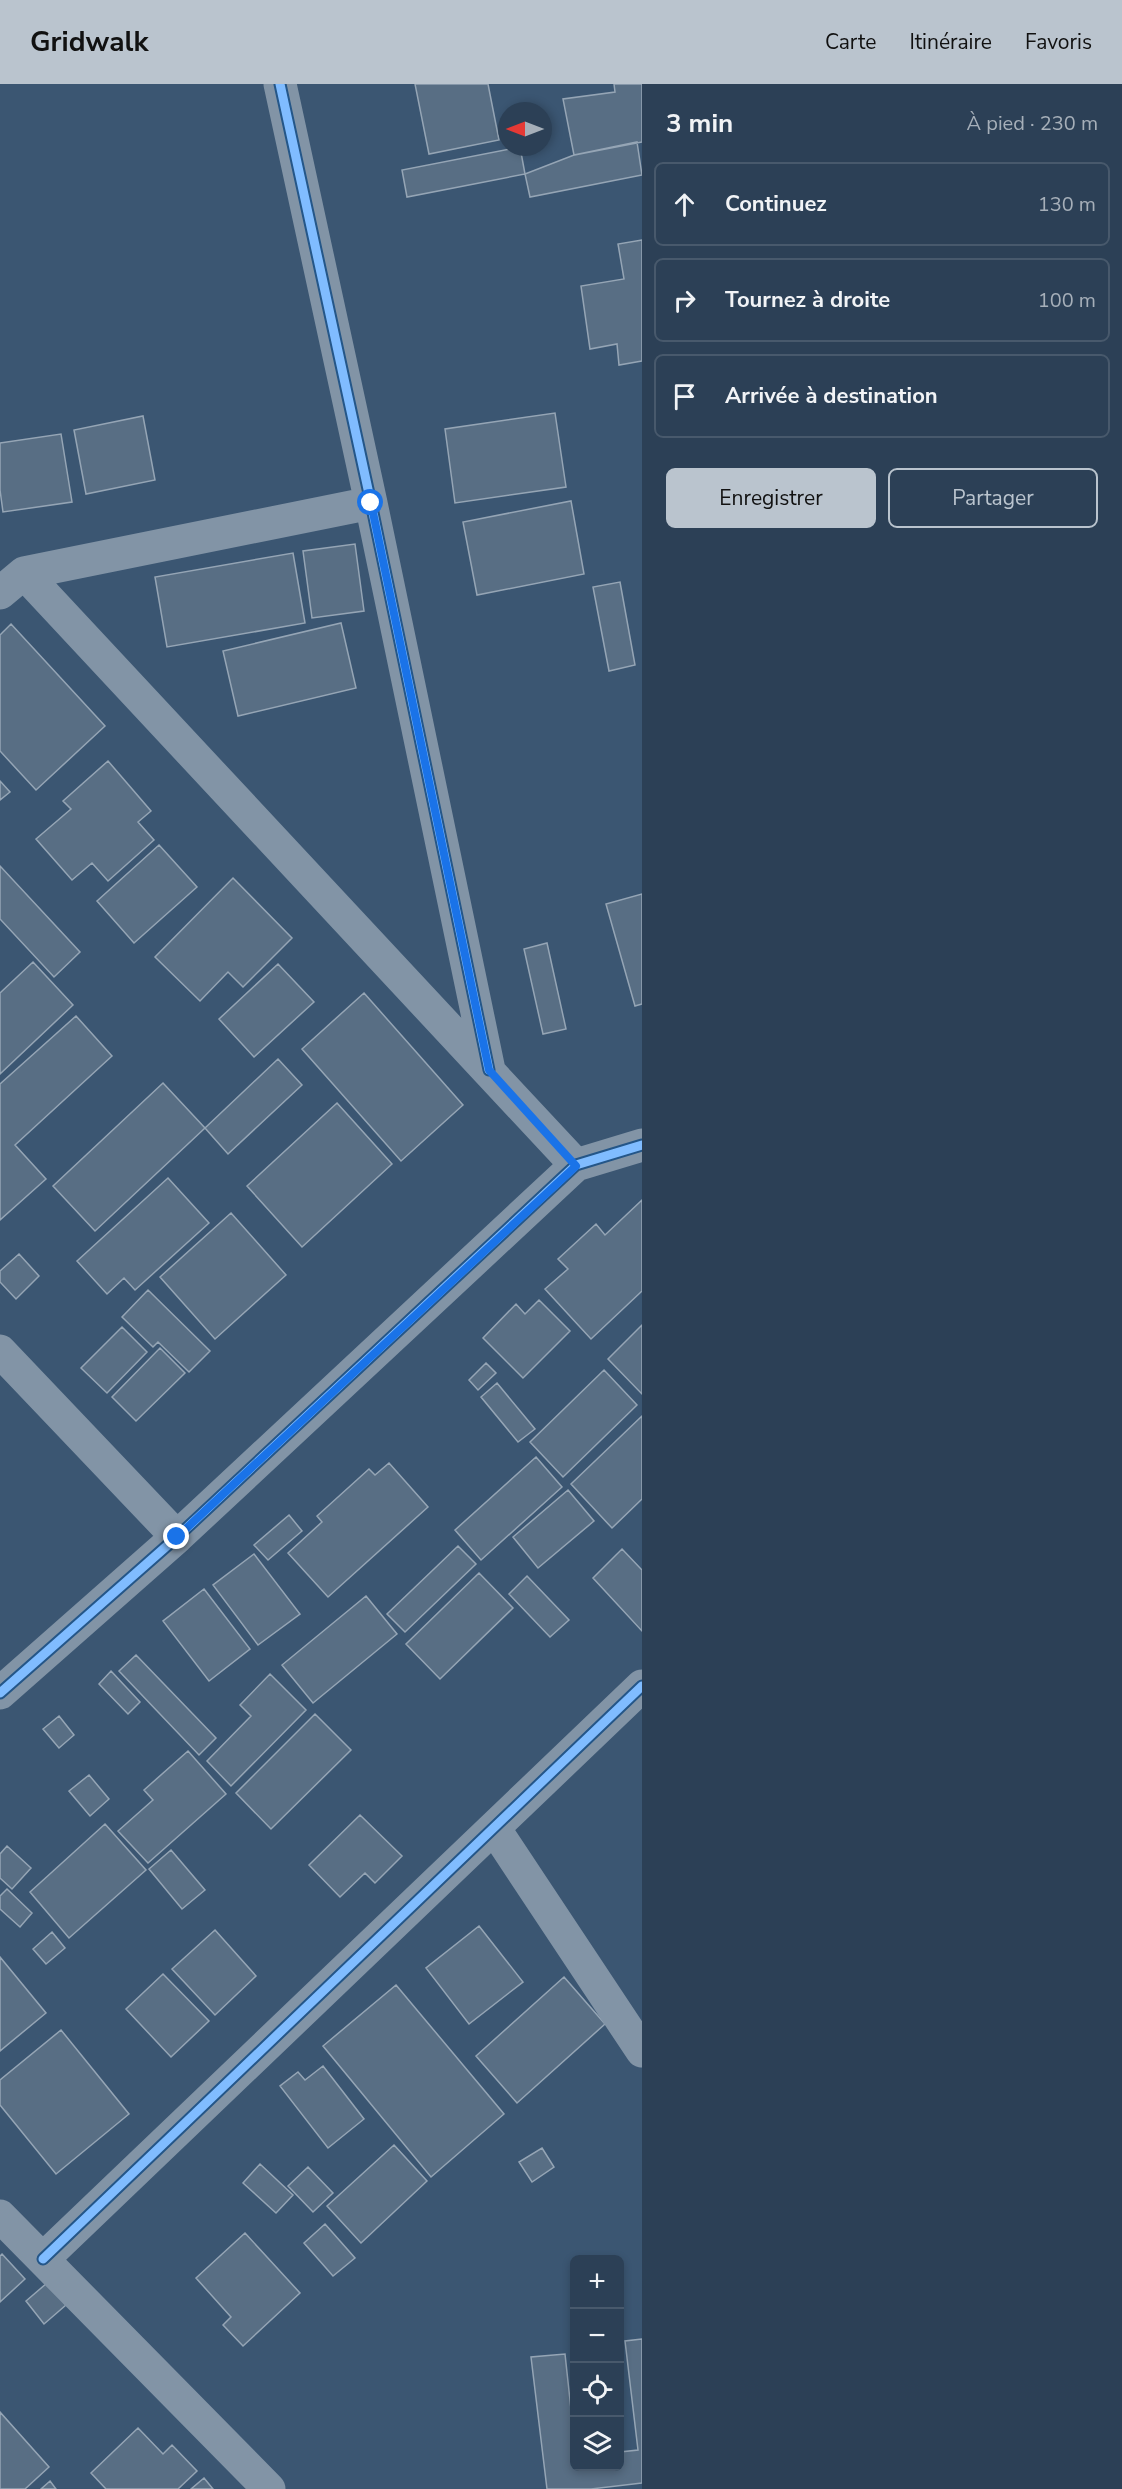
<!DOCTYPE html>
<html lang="fr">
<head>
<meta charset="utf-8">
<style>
	body { margin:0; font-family:"Nunito Sans",sans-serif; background:#34475c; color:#f1f3f6 }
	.controls { position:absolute; right:18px; bottom:18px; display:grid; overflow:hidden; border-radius:9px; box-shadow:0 3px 9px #0003 }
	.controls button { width:54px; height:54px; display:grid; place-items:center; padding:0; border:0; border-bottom:2px solid #48596c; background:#2c4056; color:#f1f3f6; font:30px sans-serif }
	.compass { position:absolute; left:498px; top:18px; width:54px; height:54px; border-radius:50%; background:#2c4056; box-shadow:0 3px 9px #0003; rotate:270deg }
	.stop { position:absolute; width:18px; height:18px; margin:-14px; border:4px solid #1a73e8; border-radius:50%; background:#fff }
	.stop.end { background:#1a73e8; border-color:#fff; box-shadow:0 2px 6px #0008 }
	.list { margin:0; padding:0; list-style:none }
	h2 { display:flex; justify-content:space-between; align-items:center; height:78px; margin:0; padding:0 24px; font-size:26px }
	h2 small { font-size:20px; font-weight:400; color:#a6afb9 }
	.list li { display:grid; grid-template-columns:39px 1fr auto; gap:18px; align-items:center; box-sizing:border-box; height:84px; margin:0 12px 12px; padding:0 12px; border:2px solid #48596c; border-radius:9px }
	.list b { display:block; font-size:22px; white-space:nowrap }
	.list em { font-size:20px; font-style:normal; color:#a6afb9 }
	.actions { display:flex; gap:12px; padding:18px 24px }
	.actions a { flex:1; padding:14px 0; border:2px solid #bac4ce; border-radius:9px; text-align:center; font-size:21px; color:#bac4ce }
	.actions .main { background:#bac4ce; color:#111 }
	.icon { flex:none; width:33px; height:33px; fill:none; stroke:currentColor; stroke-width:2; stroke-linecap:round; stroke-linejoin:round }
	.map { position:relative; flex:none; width:642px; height:2405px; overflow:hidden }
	header { display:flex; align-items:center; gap:36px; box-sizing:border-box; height:84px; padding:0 30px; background:#bac4ce; color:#111 }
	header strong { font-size:28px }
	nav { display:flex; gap:33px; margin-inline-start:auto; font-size:21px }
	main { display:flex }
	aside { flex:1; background:#2c4056 }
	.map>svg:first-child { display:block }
	.building { fill:#586e84; stroke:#95a5b5; stroke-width:1.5 }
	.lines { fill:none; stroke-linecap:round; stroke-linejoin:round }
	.street { stroke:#8294a6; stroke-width:33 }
	.cycleway-casing { stroke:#245688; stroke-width:13 }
	.cycleway { stroke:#80bcff; stroke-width:9 }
	.route { stroke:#1a73e8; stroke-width:8 }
</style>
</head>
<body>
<header>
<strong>Gridwalk</strong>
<nav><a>Carte</a><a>Itinéraire</a><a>Favoris</a></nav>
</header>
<main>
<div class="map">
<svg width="642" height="2405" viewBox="0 0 642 2405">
	<rect width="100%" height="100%" fill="#3b5672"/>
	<path class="building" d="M 415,0 L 488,0 L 499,56 L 429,70 Z
		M 614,0 L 642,0 L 642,58 L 574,71 L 563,15 L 615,8 Z
		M 637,58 L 642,91 L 530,113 L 525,90 L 574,71 Z
		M 520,63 L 525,90 L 407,113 L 402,86 Z
		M 642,156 L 642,277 L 619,281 L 617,260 L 590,265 L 581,202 L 624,195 L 618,160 Z
		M 555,329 L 566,403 L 455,419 L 445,345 Z
		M 143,332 L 155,396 L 86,410 L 74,346 Z
		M 61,350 L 72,418 L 3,428 L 0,406 L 0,359 Z
		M 571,417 L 584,490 L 477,511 L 463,438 Z
		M 355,460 L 364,527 L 312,534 L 303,467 Z
		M 293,469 L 305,539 L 167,563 L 155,493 Z
		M 620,498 L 635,581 L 609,587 L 593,503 Z
		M 341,539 L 356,604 L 238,632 L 223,567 Z
		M 11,540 L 105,642 L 36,706 L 0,667 L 0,551 Z
		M 108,677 L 151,727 L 138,738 L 154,756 L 108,797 L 92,779 L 72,796 L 36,755 L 71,725 L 63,717 Z
		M 0,697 L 10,708 L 0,716 Z
		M 159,761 L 197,803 L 134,859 L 97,817 Z
		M 0,782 L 80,868 L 54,893 L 0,835 Z
		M 233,794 L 292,854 L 243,903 L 228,888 L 200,917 L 155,873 Z
		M 642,810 L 642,920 L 635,922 L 606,820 Z
		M 547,859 L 566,945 L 543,950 L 524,865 Z
		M 33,878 L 73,921 L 0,990 L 0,909 Z
		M 278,880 L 314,918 L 254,973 L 219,935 Z
		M 364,909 L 463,1021 L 401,1077 L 302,965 Z
		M 76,932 L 112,972 L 15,1061 L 46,1095 L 0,1136 L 0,1000 Z
		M 278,975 L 302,1001 L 228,1070 L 205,1044 Z
		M 163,999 L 205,1044 L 95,1147 L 53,1102 Z
		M 337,1019 L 392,1080 L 302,1163 L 247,1102 Z
		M 168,1094 L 209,1139 L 135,1206 L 124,1194 L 107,1210 L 77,1177 Z
		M 642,1116 L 642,1207 L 591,1255 L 545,1205 L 568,1185 L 558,1175 L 596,1140 L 605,1151 Z
		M 231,1129 L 286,1191 L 215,1255 L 160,1193 Z
		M 19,1170 L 39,1192 L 16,1215 L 0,1198 L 0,1187 Z
		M 148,1206 L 210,1267 L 189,1288 L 158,1258 L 153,1263 L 122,1233 Z
		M 539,1216 L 570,1247 L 523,1294 L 483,1254 L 516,1220 L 525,1230 Z
		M 642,1241 L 642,1310 L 608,1275 Z
		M 122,1243 L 147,1268 L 107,1309 L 81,1284 Z
		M 160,1264 L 185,1289 L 136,1337 L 112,1313 Z
		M 486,1279 L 496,1289 L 478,1306 L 469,1296 Z
		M 604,1286 L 637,1321 L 563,1393 L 530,1358 Z
		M 497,1299 L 535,1345 L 518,1358 L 481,1313 Z
		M 642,1332 L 642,1415 L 612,1444 L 571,1400 Z
		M 536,1373 L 562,1403 L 481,1476 L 455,1446 Z
		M 389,1379 L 428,1423 L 328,1513 L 288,1469 L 322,1438 L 317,1432 L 369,1385 L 375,1391 Z
		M 568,1406 L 594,1437 L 538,1484 L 513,1453 Z
		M 289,1431 L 302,1447 L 268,1476 L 254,1461 Z
		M 458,1462 L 476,1480 L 405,1548 L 387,1530 Z
		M 622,1465 L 642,1486 L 642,1547 L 593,1494 Z
		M 254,1470 L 300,1530 L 258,1561 L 213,1501 Z
		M 479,1489 L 513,1524 L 440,1595 L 406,1560 Z
		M 527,1492 L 569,1536 L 550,1553 L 509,1510 Z
		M 204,1505 L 250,1565 L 209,1597 L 163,1537 Z
		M 366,1512 L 397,1550 L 313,1619 L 282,1581 Z
		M 136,1571 L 216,1654 L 199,1671 L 119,1587 Z
		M 111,1587 L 140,1618 L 128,1630 L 99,1600 Z
		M 270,1590 L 306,1626 L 231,1702 L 207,1677 L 251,1632 L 240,1621 Z
		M 315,1630 L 351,1666 L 271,1745 L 236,1709 Z
		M 59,1632 L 74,1651 L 59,1664 L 43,1645 Z
		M 188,1667 L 226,1710 L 148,1779 L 118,1747 L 153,1716 L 144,1706 Z
		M 89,1691 L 109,1715 L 90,1732 L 69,1707 Z
		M 360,1731 L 402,1772 L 375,1799 L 365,1789 L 340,1813 L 309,1781 Z
		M 105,1740 L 146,1786 L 69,1854 L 30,1808 Z
		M 7,1762 L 31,1784 L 12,1805 L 0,1794 L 0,1770 Z
		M 171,1766 L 205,1806 L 182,1825 L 149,1785 Z
		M 7,1805 L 32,1829 L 20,1843 L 0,1825 L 0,1812 Z
		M 479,1842 L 523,1898 L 469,1940 L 426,1884 Z
		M 215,1846 L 256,1892 L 215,1931 L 172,1885 Z
		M 52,1848 L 65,1864 L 46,1880 L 33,1865 Z
		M 0,1873 L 46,1929 L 0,1967 Z
		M 163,1890 L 209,1937 L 171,1973 L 126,1925 Z
		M 564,1893 L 605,1940 L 517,2019 L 476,1972 Z
		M 396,1901 L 504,2030 L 431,2093 L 323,1962 Z
		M 61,1946 L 129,2030 L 56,2090 L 0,2021 L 0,1996 Z
		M 323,1982 L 364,2035 L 328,2064 L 280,2002 L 298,1988 L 305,1996 Z
		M 394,2061 L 427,2097 L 361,2159 L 327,2122 Z
		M 542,2064 L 554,2083 L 532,2098 L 519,2078 Z
		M 260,2080 L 293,2111 L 276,2129 L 243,2099 Z
		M 308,2083 L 333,2109 L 313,2128 L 288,2102 Z
		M 325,2140 L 355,2174 L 333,2192 L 304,2159 Z
		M 245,2149 L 300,2209 L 243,2262 L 223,2241 L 231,2233 L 196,2194 Z
		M 2,2170 L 25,2195 L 0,2218 L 0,2172 Z
		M 47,2199 L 66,2221 L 44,2240 L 26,2217 Z
		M 642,2255 L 642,2399 L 591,2405 L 547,2405 L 531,2273 L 565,2270 L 574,2353 L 574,2382 L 620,2382 L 620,2368 L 638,2366 L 625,2257 Z
		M 0,2328 L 49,2383 L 25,2405 L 0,2405 Z
		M 138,2344 L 163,2370 L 172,2361 L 197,2387 L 178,2405 L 106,2405 L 91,2389 Z
		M 204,2394 L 213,2405 L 191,2405 Z
		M 50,2397 L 56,2405 L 41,2405 Z"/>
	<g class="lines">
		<path class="street" d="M 280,0 L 371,419 L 489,986
			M 24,489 L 576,1081
			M 0,509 L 24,489 L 371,419
			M 0,1267 L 177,1453
			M 0,1609 L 177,1453 L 576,1081 L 642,1061
			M 494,1744 L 642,1967
			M 0,2132 L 269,2405
			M 43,2175 L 642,1602"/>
		<defs>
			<path id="cycleway" d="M 280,0 L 371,419 L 489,986
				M 0,1609 L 177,1453 L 576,1081 L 642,1061
				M 43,2175 L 642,1602"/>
		</defs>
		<use href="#cycleway" class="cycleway-casing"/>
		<use href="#cycleway" class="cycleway"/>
	</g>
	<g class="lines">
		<path class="route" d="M 177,1453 L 576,1082 L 489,986 L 371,419"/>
	</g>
</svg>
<div class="controls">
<button>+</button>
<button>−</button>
<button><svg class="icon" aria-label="locate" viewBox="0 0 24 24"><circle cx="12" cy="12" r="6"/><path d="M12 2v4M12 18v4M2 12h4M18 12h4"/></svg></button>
<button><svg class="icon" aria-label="layers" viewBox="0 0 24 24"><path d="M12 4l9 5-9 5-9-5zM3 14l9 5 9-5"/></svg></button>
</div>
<svg class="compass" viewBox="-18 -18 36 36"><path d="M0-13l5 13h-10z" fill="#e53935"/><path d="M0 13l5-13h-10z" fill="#a6afb9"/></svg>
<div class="stop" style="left:371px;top:419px"></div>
<div class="stop end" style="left:177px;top:1453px"></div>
</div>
<aside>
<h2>3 min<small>À pied · 230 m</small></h2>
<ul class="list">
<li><svg class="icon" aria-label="ahead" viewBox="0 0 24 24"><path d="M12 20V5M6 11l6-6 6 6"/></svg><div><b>Continuez</b></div><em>130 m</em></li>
<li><svg class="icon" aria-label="right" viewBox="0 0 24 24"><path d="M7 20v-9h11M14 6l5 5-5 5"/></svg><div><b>Tournez à droite</b></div><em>100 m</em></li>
<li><svg class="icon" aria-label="arrive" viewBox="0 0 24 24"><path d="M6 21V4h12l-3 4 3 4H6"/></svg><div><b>Arrivée à destination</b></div></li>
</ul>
<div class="actions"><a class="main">Enregistrer</a><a>Partager</a></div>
</aside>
</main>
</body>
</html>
